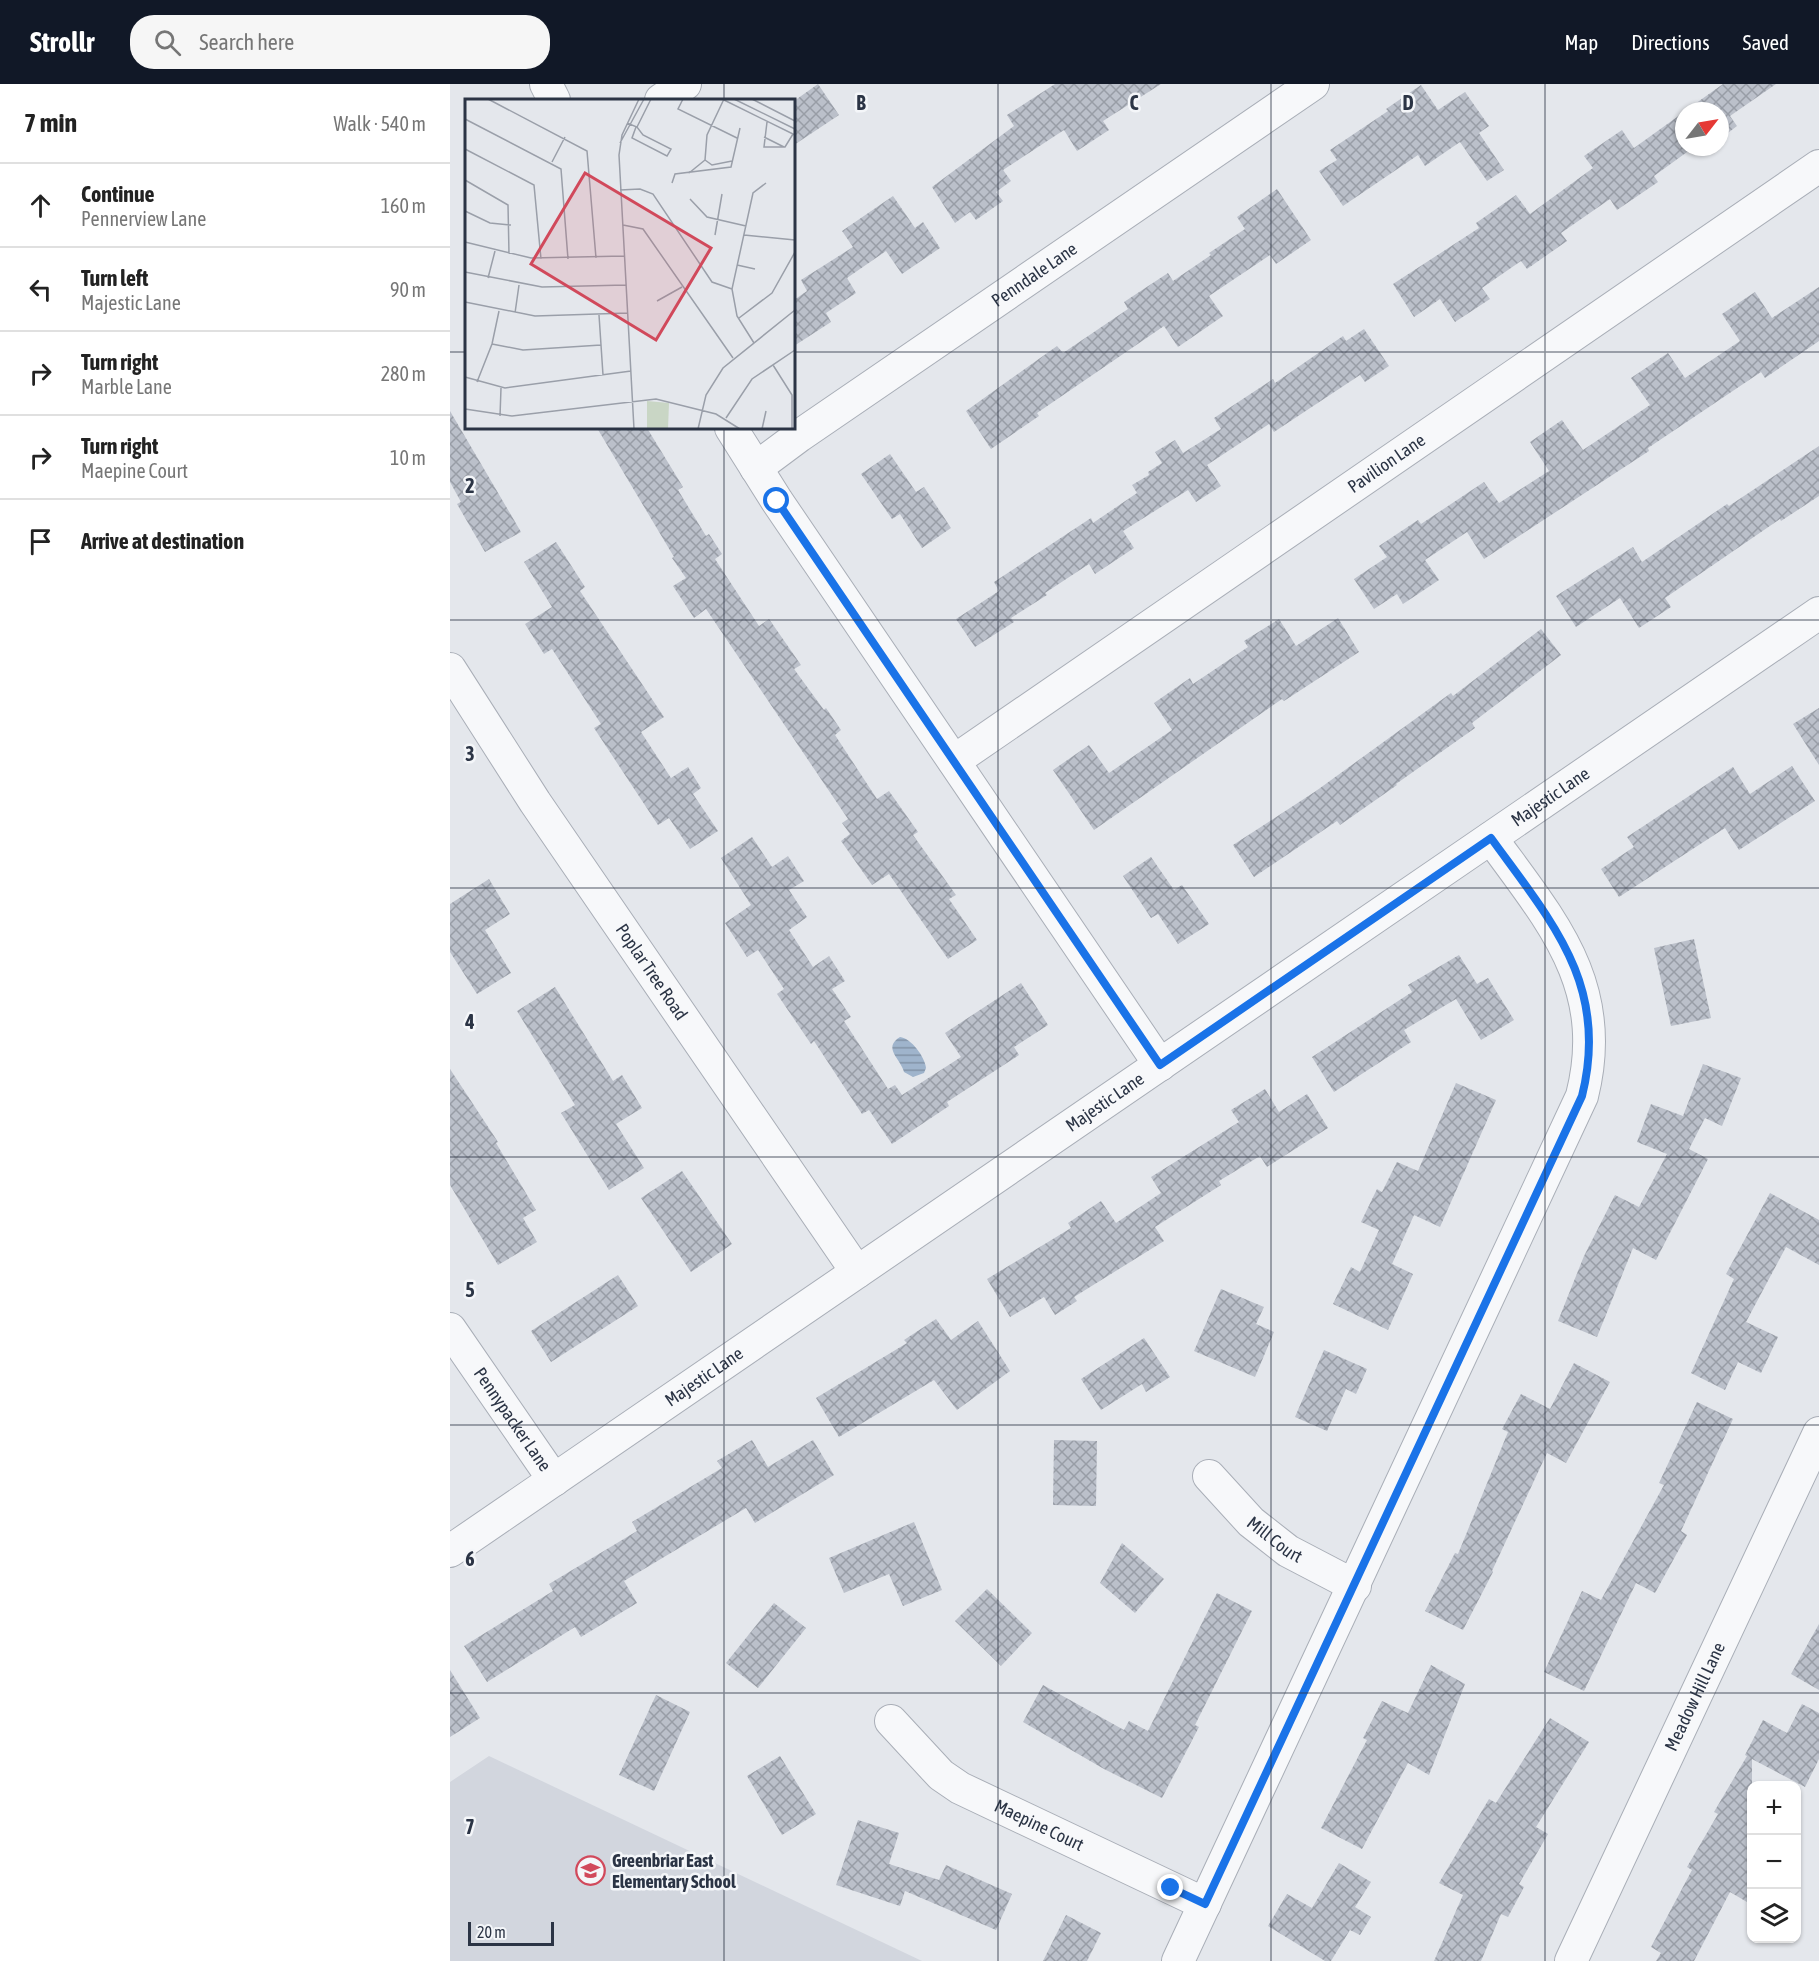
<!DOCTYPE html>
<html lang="en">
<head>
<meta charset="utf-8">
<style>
	body { margin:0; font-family:"Asap Condensed",sans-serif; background:#f6f6f6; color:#222 }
	.controls { position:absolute; right:18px; bottom:18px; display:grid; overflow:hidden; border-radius:12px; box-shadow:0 2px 4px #0004 }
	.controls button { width:54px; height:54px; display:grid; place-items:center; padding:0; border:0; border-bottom:2px solid #e0e0e0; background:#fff; color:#222; font:30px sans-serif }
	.compass { position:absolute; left:1225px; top:18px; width:54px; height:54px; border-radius:50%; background:#fff; box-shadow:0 2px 4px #0004; rotate:59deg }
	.scale { position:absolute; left:18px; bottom:15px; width:86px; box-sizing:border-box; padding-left:6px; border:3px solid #2b3445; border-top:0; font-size:16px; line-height:21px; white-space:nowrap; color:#2b3445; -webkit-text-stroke:4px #f4f6f9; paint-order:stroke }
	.stop { position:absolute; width:18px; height:18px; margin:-14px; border:4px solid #1a73e8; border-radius:50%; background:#fff }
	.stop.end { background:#1a73e8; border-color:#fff; box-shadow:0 2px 6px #0008 }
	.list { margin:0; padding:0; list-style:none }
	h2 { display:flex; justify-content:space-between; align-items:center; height:78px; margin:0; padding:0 24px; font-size:26px }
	h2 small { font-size:20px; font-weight:400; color:#767676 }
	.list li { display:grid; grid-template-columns:39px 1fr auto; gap:18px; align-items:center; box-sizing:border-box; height:84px; padding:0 24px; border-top:2px solid #e0e0e0 }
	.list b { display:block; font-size:22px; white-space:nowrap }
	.list p { margin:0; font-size:20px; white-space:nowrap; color:#767676 }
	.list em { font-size:20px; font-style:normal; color:#767676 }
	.icon { flex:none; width:33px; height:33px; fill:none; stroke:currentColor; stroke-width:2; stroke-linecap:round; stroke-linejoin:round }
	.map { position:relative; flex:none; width:1369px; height:1877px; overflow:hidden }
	header { display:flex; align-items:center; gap:36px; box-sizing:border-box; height:84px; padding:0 30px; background:#111827; color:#fff }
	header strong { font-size:28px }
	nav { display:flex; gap:33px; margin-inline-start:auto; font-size:21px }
	.search { width:420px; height:54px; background:#f6f6f6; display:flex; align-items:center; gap:15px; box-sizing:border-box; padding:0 21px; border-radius:24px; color:#767676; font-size:22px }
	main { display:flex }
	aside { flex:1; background:#fff }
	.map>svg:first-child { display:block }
	.built { fill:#d2d6de }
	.water { fill:url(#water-rules) }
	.building { fill:url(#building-cross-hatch) }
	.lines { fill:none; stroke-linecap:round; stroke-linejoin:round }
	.minor-casing { stroke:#a9aeb7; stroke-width:34 }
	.minor { stroke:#f7f8fa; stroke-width:32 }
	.route { stroke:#1a73e8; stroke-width:8 }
	.grid { fill:none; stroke:#2b3445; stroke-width:1.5; stroke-opacity:0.55 }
	.labels { text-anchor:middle; stroke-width:5; stroke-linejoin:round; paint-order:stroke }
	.street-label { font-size:18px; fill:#2b3445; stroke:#f4f6f9 }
	.poi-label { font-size:18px; font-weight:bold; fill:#2b3445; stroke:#f4f6f9; text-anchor:start }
	.inset-road { fill:none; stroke:#9a9fa9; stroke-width:1.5 }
	.view { fill:#d1495b; fill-opacity:0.15; stroke:#d1495b; stroke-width:3 }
	.inset-edge { fill:none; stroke:#2b3445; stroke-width:3 }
	.grid-label { font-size:20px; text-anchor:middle; font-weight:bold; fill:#2b3445; stroke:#f4f6f9; stroke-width:5; stroke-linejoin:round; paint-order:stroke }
</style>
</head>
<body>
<header>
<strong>Strollr</strong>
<div class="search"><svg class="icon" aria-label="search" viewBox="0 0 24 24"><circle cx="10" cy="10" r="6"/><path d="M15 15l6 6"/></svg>Search here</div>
<nav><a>Map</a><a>Directions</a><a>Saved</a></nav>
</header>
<main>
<aside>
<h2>7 min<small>Walk · 540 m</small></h2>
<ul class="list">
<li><svg class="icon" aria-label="ahead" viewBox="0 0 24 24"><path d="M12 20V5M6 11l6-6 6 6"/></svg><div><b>Continue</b><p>Pennerview Lane</p></div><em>160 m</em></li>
<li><svg class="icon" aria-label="left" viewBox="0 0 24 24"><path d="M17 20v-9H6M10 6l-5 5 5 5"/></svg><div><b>Turn left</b><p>Majestic Lane</p></div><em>90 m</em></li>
<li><svg class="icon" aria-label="right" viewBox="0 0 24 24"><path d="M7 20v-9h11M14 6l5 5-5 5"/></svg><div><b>Turn right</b><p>Marble Lane</p></div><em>280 m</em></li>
<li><svg class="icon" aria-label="right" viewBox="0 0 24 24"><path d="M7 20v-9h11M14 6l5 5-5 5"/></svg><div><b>Turn right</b><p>Maepine Court</p></div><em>10 m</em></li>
<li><svg class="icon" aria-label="arrive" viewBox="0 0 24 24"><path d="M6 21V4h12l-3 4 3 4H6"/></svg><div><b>Arrive at destination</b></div></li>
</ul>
</aside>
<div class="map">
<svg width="1369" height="1877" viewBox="0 0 1369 1877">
	<defs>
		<pattern id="water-rules" width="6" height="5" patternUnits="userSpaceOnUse" patternTransform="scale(1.5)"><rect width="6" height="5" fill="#9fb4cc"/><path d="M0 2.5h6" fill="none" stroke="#8293a7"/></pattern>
		<pattern id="building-cross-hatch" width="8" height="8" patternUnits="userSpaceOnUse" patternTransform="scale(1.5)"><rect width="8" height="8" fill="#bbc0ca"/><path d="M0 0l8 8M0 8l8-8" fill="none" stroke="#989da6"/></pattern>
	</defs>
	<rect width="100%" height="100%" fill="#e4e7ec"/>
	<path class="built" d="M 39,1672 L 472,1877 L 0,1877 L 0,1698 Z"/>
	<path class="water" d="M 450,953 C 461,954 475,973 476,984 L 474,989 L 463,993 L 454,988 C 451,975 432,964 450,953 Z"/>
	<path class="building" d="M 368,0 L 389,31 L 344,61 L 344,17 Z
		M 605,0 L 711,0 L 653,37 L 659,46 L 627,67 L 614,46 L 553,86 L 561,97 L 546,108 L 553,117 L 526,136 L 520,128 L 505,139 L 482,103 L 564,42 L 557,31 Z
		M 1273,0 L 1326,0 L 1280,32 L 1287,42 L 1270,55 L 1270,27 L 1235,27 Z
		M 971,1 L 988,26 L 1015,8 L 1039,42 L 1029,49 L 1054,86 L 1037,97 L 1010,58 L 975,82 L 968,71 L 893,122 L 869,87 L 887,76 L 880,66 L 938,27 L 936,25 Z
		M 1234,28 L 1234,63 L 1244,63 L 1204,92 L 1208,98 L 1167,126 L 1160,115 L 1111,149 L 1117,157 L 1077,185 L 1071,177 L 1032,204 L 1040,215 L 1005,238 L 990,215 L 964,233 L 943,200 L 1029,144 L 1026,139 L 1066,111 L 1080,130 L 1143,84 L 1134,72 L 1172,46 L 1184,64 Z
		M 827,105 L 861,156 L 826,180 L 820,171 L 759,212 L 773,232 L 728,263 L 714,242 L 587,329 L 589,332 L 541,365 L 516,327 L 607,262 L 613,269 L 678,225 L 674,218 L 718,189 L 723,197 L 761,171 L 759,169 L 795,145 L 787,133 Z
		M 443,112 L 465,144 L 473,138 L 490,164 L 452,190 L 436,167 L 397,194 L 406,209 L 376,229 L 381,238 L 344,262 L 344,216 L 357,207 L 351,196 L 403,163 L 392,147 Z
		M 1369,203 L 1369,257 L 1315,294 L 1311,288 L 1198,364 L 1199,367 L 1034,475 L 1017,448 L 975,476 L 989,496 L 953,520 L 947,510 L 924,525 L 904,495 L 937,473 L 929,462 L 968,436 L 971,440 L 1034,398 L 1049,419 L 1099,387 L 1080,358 L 1112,336 L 1133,366 L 1200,321 L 1181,294 L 1218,269 L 1235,294 L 1290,257 L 1272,230 L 1305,208 L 1322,234 Z
		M 914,245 L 939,282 L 915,298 L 910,291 L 824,348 L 819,340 L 757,381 L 771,402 L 746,418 L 738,406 L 673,447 L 684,464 L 645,490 L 639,480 L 595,509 L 597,511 L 561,534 L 564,538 L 525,563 L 506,535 L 549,507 L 544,498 L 641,434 L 643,439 L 687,409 L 682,401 L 699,391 L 698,388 L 712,379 L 705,368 L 725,356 L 733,369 L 771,345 L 764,334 L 823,295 L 825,299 L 893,252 L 896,257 Z
		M 0,327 L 71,448 L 35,468 L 7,420 L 11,418 L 0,398 Z
		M 147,344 L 197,344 L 233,403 L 228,406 L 256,452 L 259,450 L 272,470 L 265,475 L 309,542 L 319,535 L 351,581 L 344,585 L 374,626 L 376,624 L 391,646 L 385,651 L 427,715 L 439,707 L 468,748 L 463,751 L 506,811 L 499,815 L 527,856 L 498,875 L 439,790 L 422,801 L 391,757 L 400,750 L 392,739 L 398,735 L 256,525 L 244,534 L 223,502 L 236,494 L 222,474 L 224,473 Z
		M 1369,362 L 1369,412 L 1331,437 L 1330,435 L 1215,514 L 1221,523 L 1189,544 L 1170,514 L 1126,543 L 1106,512 L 1183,463 L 1192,478 L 1277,420 L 1279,422 Z
		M 440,370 L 466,408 L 474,403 L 501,444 L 472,464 L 450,430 L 442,435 L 411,390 Z
		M 106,458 L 135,503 L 130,507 L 214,633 L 191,648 L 221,694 L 238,683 L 251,704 L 243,710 L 268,747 L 240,765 L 219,734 L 208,741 L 144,644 L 151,640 L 102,565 L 94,570 L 75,540 L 102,523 L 74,478 Z
		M 888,534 L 909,568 L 834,617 L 832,615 L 644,746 L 603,686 L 639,661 L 659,689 L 722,646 L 704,619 L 740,594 L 743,600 L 798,563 L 794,557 L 829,535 L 846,562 Z
		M 1091,545 L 1111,571 L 1022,639 L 1025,644 L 946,700 L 947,701 L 890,741 L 887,737 L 804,793 L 783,761 L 866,707 L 1001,609 L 1003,612 Z
		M 1369,624 L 1369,681 L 1343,640 Z
		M 1342,682 L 1365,717 L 1289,766 L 1275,744 L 1169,813 L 1151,785 L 1184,763 L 1177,753 L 1283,683 L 1300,710 Z
		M 302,753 L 322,783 L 338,772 L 354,797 L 339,806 L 357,833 L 339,846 L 363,883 L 379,872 L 395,897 L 382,905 L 401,933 L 394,937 L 438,1005 L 445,1001 L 452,1011 L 511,973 L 495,949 L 571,899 L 598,941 L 564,963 L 569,971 L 497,1018 L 499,1022 L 442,1060 L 419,1026 L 412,1030 L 364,957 L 361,960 L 327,910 L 334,905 L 308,866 L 297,873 L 275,839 L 301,821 L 271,774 Z
		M 701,773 L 724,806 L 732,801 L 759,840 L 728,860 L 708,830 L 701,834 L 673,792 Z
		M 39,795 L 60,830 L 35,846 L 61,889 L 27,910 L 0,868 L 0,820 Z
		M 1244,855 L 1261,934 L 1221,942 L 1204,864 Z
		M 1009,871 L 1027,900 L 1038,894 L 1064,936 L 1031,956 L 1006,915 L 954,946 L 961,958 L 884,1008 L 862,973 L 962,908 L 958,901 Z
		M 105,903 L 163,997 L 172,991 L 192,1024 L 166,1040 L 194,1084 L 159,1106 L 111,1029 L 125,1021 L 67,927 Z
		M 1253,980 L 1291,994 L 1272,1042 L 1255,1034 L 1239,1065 L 1258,1075 L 1206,1176 L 1183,1164 L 1147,1253 L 1108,1237 L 1134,1172 L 1165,1111 L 1189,1123 L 1217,1070 L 1187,1058 L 1201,1020 L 1233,1032 Z
		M 0,985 L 48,1058 L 46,1059 L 86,1126 L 73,1134 L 87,1158 L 48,1181 L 0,1101 Z
		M 1006,999 L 1046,1016 L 990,1143 L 964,1131 L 942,1180 L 963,1190 L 938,1246 L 883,1220 L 901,1183 L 910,1188 L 929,1146 L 911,1138 L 927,1105 L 932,1108 L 947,1078 L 968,1087 Z
		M 815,1005 L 829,1028 L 857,1010 L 878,1044 L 817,1083 L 810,1072 L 769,1097 L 771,1101 L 705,1143 L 714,1157 L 624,1213 L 627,1217 L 605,1231 L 594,1213 L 560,1233 L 537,1195 L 621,1144 L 618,1139 L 651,1117 L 666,1139 L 711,1109 L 701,1093 L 789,1038 L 781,1026 Z
		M 232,1087 L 282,1160 L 241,1188 L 191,1114 Z
		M 1320,1109 L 1369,1136 L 1369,1181 L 1336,1163 L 1296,1238 L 1328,1253 L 1311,1289 L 1288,1278 L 1275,1306 L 1241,1289 L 1284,1195 L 1276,1190 Z
		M 168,1191 L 188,1222 L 101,1278 L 81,1247 Z
		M 771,1205 L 814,1223 L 806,1240 L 824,1248 L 805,1293 L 744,1267 Z
		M 486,1235 L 501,1256 L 528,1237 L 560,1287 L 507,1326 L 484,1296 L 389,1353 L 366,1314 L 457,1259 L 454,1256 Z
		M 694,1254 L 720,1293 L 696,1308 L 692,1300 L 651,1326 L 631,1295 Z
		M 874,1266 L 917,1285 L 906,1310 L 896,1305 L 877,1347 L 845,1333 Z
		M 1124,1279 L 1160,1298 L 1116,1379 L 1097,1369 L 1042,1487 L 1043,1488 L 1013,1546 L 975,1527 L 1005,1469 L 1008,1470 L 1058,1348 L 1052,1345 L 1071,1310 L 1100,1325 Z
		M 1247,1318 L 1283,1335 L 1231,1447 L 1237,1451 L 1205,1509 L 1186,1499 L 1134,1607 L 1094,1588 L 1132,1507 L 1151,1516 L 1214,1401 L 1209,1399 Z
		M 302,1356 L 318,1383 L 363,1356 L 384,1391 L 305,1439 L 296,1424 L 174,1497 L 187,1519 L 131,1553 L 125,1543 L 37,1598 L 14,1562 L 103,1507 L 99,1500 L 187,1447 L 182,1438 L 272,1384 L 267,1377 Z
		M 604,1356 L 647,1357 L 646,1422 L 603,1421 Z
		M 464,1438 L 492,1506 L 453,1522 L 439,1490 L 394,1509 L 379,1474 Z
		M 672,1459 L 714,1495 L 685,1529 L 650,1499 Z
		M 537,1505 L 582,1549 L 551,1582 L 505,1537 Z
		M 767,1509 L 802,1527 L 745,1641 L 749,1643 L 712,1714 L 654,1685 L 573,1638 L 593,1601 L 674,1646 L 679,1637 L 698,1647 Z
		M 324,1519 L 356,1544 L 308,1604 L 276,1579 Z
		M 1369,1540 L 1369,1606 L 1341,1590 Z
		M 981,1581 L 1015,1600 L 979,1691 L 958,1679 L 912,1765 L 871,1744 L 917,1656 L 913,1654 L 932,1617 L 958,1629 Z
		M 0,1586 L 30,1634 L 0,1653 Z
		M 206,1611 L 240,1628 L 204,1707 L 169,1691 Z
		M 1352,1620 L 1369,1629 L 1369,1675 L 1355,1703 L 1302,1675 L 1302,1821 L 1280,1808 L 1244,1877 L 1206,1877 L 1211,1869 L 1201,1863 L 1242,1786 L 1237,1783 L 1268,1730 L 1264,1728 L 1297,1672 L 1295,1671 L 1313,1636 L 1337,1649 Z
		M 1100,1634 L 1139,1658 L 1086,1743 L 1098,1750 L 1069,1800 L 1074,1803 L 1058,1833 L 1051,1830 L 1031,1877 L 984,1877 L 1013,1811 L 989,1799 L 1039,1715 L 1046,1719 Z
		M 330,1672 L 366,1730 L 332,1751 L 297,1692 Z
		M 408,1736 L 449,1749 L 439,1780 L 489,1796 L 496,1781 L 562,1810 L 546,1846 L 455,1807 L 450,1822 L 386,1801 Z
		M 889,1779 L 921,1798 L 905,1823 L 921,1833 L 910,1851 L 900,1846 L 881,1877 L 875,1877 L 818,1842 L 837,1810 L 862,1824 Z
		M 616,1831 L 651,1849 L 637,1877 L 593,1877 Z"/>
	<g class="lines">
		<defs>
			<g id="minor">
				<path d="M 96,0 L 104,16"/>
				<path d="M 211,16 L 235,0"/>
				<path d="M 281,344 L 327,417 L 710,981"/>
				<path id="s1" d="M 306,384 L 349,352 L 863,0"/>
				<path id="s2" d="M 0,585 L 85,718 L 407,1188"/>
				<path id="s3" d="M 504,677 L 1369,82"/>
				<path id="s4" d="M 0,1245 L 104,1396"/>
				<path id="s5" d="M 759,1392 L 801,1438 L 838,1467 L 905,1502"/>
				<path id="s6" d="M 0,1467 L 1369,529"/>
				<path id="s7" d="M 441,1637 L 491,1691 L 510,1704 L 755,1820"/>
				<path d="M 728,1877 L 1132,1012 C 1160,901 1101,837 1041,754"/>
				<path id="s8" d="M 1121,1877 L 1369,1349"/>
			</g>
		</defs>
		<use href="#minor" class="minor-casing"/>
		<use href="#minor" class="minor"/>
	</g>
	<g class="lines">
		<path class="route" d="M 327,417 L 710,981 L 1041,754 C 1101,837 1160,901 1132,1012 L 755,1820 L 721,1804"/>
	</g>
	<path class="grid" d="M 274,0 L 274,16M 548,0 L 548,1877M 821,0 L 821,1877M 1095,0 L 1095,1877M 0,268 L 16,268M 344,268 L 1369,268M 274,344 L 274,1877M 0,536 L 1369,536M 0,804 L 1369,804M 0,1073 L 1369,1073M 0,1341 L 1369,1341M 0,1609 L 1369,1609"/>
	<defs>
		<symbol id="school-ring" viewBox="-11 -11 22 22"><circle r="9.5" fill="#f4f6f9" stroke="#d1495b" stroke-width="1.5"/><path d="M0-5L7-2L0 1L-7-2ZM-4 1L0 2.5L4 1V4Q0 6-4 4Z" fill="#d1495b"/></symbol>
	</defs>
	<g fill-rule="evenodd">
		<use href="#school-ring" x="124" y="1770" width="33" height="33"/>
	</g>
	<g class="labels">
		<g class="street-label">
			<text dy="6" stroke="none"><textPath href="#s1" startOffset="339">Penndale Lane</textPath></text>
			<text dy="6" stroke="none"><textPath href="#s3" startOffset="525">Pavilion Lane</textPath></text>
			<text dy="6" stroke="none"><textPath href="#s6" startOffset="1334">Majestic Lane</textPath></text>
			<text dy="6" stroke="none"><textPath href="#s2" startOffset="364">Poplar Tree Road</textPath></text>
			<text dy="6" stroke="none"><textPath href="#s6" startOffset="794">Majestic Lane</textPath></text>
			<text dy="6" stroke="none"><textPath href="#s6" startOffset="308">Majestic Lane</textPath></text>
			<text dy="6" stroke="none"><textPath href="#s4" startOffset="110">Pennypacker Lane</textPath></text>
			<text dy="6" stroke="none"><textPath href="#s5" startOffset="92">Mill Court</textPath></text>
			<text dy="6" stroke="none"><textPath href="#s8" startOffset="292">Meadow Hill Lane</textPath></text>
			<text dy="6" stroke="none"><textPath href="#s7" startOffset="184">Maepine Court</textPath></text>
		</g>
		<g class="poi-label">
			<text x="162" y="1783">Greenbriar East<tspan x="162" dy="21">Elementary School</tspan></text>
		</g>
	</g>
	<g transform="translate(15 15)">
		<rect width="330" height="330" fill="#e4e7ec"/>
		<path d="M 182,302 L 204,304 L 203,330 L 182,330 Z" fill="#c9d6c5"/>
		<path class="inset-road" d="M 23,0 L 122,52 L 131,159M 218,0 L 213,10 L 272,39M 259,0 L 242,36 L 240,61 L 247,66 L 267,62M 269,0 L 330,30M 287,0 L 330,22M 259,1 L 330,36M 0,20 L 96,70 L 103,160M 302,23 L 299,48 L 320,48 L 328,35M 162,24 L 172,28 L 178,36 L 206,50 L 202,57 L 167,39 L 171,28M 172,28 L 186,0M 299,38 L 319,48M 155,44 L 179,0M 0,50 L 69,86 L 76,160M 87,63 L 100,38M 224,74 L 240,61M 0,81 L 43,106 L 44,155M 207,84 L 210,75 L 266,68 L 275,29M 155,91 L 175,90 L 188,95 L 247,183 L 267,190M 225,100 L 242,118 L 281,127M 0,112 L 25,124 L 46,126M 158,126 L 178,130 L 268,259M 250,136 L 257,95M 279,136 L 330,141M 0,143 L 66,159 L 159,157M 272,166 L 290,170M 0,173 L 77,188 L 161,186M 23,179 L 30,152M 192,202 L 217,188M 0,203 L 70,217 L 163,214M 50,214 L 54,186M 134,216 L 138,276M 274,219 L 307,194 L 330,153M 289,244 L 272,217 L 267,190 L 288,94 L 301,84M 27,245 L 58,251 L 136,246M 308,266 L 327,296 L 327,330M 0,278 L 40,289 L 166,272M 12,283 L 27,245 L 34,212M 0,310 L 47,317 L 191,300 L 251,315 L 275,330M 35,317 L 36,289M 261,319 L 287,280 L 330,251M 169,330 L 154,56 L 157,36 L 174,0M 233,330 L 241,296 L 258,269 L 330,211M 297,330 L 301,312"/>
		<path class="view" d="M 120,74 L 246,149 L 191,241 L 66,165 Z"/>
		<rect width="330" height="330" class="inset-edge"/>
	</g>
	<g class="grid-label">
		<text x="411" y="26">B</text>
		<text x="684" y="26">C</text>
		<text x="958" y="26">D</text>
		<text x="20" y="409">2</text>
		<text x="20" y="677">3</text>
		<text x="20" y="945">4</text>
		<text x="20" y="1213">5</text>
		<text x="20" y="1482">6</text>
		<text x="20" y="1750">7</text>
	</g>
</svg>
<div class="controls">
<button>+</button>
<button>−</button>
<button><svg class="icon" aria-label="layers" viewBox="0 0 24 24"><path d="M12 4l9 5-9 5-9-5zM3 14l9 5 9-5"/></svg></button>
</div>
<svg class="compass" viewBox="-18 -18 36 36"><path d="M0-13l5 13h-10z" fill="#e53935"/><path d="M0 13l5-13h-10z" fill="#767676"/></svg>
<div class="scale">20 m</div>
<div class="stop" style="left:327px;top:417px"></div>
<div class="stop end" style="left:721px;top:1804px"></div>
</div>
</main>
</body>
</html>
